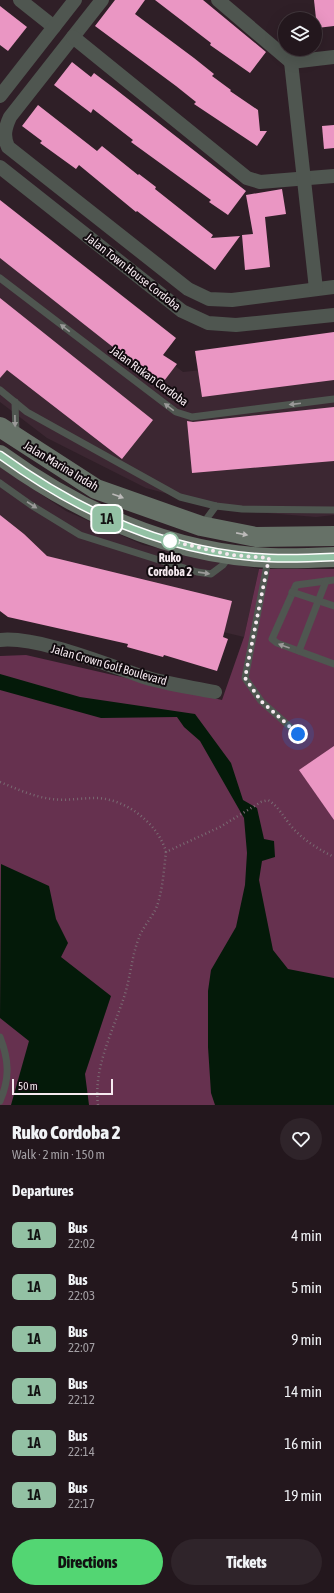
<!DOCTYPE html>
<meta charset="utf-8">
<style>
:root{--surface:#23171d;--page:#2f242a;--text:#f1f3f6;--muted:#a39fa4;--line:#40363b;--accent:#53d673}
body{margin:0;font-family:"Asap Condensed",sans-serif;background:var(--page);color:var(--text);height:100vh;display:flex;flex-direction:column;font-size:15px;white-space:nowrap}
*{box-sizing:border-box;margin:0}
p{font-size:13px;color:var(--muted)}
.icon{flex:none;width:22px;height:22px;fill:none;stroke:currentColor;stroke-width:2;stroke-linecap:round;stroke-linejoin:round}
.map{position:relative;height:1105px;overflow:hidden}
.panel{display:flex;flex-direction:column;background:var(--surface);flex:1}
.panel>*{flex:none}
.badge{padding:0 8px;border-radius:6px;font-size:14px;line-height:26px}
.tools{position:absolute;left:278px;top:12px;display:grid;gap:8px}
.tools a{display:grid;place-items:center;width:44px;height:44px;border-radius:50%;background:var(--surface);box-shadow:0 4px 16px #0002,0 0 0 1px var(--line);font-size:20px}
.scale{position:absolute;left:12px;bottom:10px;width:101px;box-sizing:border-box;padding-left:4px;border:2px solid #f6eaf0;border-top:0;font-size:11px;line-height:14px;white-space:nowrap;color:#f6eaf0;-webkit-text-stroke:3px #120b0f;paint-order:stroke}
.you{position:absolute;width:20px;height:20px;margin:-10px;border:3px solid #fff;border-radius:50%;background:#1a73e8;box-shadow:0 0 0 6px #1a73e833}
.map>.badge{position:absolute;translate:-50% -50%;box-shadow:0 0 0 2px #fff}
h2{padding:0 12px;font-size:15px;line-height:36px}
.round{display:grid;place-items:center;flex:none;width:42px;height:42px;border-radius:21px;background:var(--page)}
.headline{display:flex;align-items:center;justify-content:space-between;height:68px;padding:0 12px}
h1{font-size:19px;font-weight:800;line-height:30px}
.cta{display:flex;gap:8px;margin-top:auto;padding:8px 12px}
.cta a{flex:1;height:46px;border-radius:24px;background:var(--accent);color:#111;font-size:16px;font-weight:800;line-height:46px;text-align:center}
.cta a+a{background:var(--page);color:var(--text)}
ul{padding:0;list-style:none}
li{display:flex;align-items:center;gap:12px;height:52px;padding:0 12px}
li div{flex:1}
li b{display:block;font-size:15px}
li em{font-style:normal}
li .badge{min-width:44px;font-weight:700;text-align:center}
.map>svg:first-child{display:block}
</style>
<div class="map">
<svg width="334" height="1105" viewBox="0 0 334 1105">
<rect width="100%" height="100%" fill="#2f1f27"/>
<g fill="#3c2732">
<polygon points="0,231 183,372 334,356 334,515 316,517 227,510 146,488 47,438 0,402"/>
<polygon points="0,467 66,511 143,545 259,569 244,637 22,584 0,566"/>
</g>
<polygon fill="#66314f" points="259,569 334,569 334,1105 0,1105 0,656 26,655 222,700 244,637"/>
<g fill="#041a09">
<polygon points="0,674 80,697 195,714 231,763 243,800 257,808 264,839 274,841 275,857 262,861 259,880 273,950 288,969 334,978 334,1105 215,1105 211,1093 208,1047 208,991 211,970 236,927 245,885 247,853 244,818 200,741 184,727 177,717 101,718 0,690"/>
<polygon points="1,864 49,886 56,919 68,943 61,957 111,996 85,1074 89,1105 11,1105 29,1041 0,1018"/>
</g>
<g fill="#ea96c3">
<polygon points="115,0 145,0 135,14 194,58 214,74 212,76 231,90 230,91 258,110 260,131 267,131 257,146 194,104 196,102 176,86 95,26"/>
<polygon points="155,0 203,0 266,52 250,73 210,45 211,43"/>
<polygon points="314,0 334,0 334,26 317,28"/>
<polygon points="0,6 27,27 8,51 0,45"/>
<polygon points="72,62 91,77 94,73 114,88 246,191 228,215 209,202 211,200 131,142 133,140 93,109 91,113 54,85"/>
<polygon points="38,105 97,151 102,146 138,175 139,174 156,187 155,189 213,235 211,238 240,236 215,270 137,211 136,212 79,165 76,169 40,143 42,141 22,126"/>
<polygon points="334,125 334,148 324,149 322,126"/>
<polygon points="282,189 286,214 265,217 270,267 245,270 242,235 253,234 246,195"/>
<polygon points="0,200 176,338 163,355 177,364 161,385 0,258"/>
<polygon points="0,298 153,420 122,459 7,370 0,378"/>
<polygon points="334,332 334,380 202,397 195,351"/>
<polygon points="334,407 334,461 192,473 187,421 193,422"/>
<polygon points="0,515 24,534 47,556 232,601 223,637 228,639 217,671 164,655 163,657 127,647 128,644 8,617 0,611"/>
<polygon points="334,746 334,820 299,770"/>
</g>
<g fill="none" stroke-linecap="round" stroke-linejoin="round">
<g stroke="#7a6b73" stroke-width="2.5" stroke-dasharray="1 3" stroke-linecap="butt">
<path d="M0,782C17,789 34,797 52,799C66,801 81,798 95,798C125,798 158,823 166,852"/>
<path d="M98,1105C93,1067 114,1029 125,994C131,974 132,954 140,935C145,924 155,914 158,903C163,886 164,869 166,852L220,827L261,802L268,800C278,806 283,816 291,826C303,840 318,849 334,857"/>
</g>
<g stroke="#4f5650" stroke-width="7">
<polyline points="0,278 176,412 192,417 334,399"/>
<polyline points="0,390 27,412 180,497 216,506 242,509 334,510"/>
<polyline points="15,402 16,434"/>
<polyline points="0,483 31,505 80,535 197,572 211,574 223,565 229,557"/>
<polyline points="202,525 216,506"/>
<polyline points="268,560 245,678 261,701 298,734"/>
<polyline points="334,580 296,585 272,639 277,643 334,664"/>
<polyline points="292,592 334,606"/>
<polyline points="299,651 326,581"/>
<path d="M0,1037C9,1060 10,1078 0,1101"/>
</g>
<g stroke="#4f5650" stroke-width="14">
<polyline points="20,0 54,27"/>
<path d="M102,0L10,117C5,128 3,136 8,147L188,289L209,299L232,300L334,287"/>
<polyline points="218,0 291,62"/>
<polyline points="73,37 247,178 260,182 334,176"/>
<polyline points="0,96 75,0"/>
<polyline points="0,167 182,311 208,323 236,325 334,315"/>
<polyline points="316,289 291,62 334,57"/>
<path d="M0,640C37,636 105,664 141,676C165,684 191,687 215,692"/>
</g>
<g stroke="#667167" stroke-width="20">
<polyline points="0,427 96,489 201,526 256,537 334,536"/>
<path d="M0,455C79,512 171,554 270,558C292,559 313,558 334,557"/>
</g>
</g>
<defs><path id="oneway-solid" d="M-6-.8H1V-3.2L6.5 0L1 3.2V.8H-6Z"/></defs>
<g fill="#9a9998">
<use href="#oneway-solid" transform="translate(65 328) rotate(-143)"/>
<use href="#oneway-solid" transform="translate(295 404) rotate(173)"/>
<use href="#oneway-solid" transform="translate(169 407) rotate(-143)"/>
<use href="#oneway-solid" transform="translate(15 421) rotate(89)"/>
<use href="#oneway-solid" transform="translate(32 505) rotate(33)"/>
<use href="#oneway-solid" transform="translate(204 573) rotate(8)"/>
<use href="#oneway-solid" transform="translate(284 646) rotate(-160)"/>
</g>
<g fill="#bcbab9">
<use href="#oneway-solid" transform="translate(118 496) rotate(20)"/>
<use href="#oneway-solid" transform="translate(242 534) rotate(11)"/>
</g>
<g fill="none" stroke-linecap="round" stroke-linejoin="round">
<defs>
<path id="line" d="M0,455C80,513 170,554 270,558C292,559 313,558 334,557"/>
</defs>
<use href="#line" stroke="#fff" stroke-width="9"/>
<use href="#line" stroke="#93c1a4" stroke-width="6"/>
<polyline stroke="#f6eaf0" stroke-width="4" stroke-dasharray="0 7.2" points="170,541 167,540 231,555 269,558 245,678 261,701 298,734"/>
</g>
<circle fill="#fff" stroke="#93c1a4" stroke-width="2" cx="170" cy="541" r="8"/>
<g text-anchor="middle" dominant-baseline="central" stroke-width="4" stroke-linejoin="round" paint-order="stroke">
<g font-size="12" fill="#f6eaf0" stroke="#120b0f">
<text transform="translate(133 272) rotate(38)">Jalan Town House Cordoba</text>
<text transform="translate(149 376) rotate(36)">Jalan Rukan Cordoba</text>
<text transform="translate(61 466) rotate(31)">Jalan Marina Indah</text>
<text transform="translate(109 665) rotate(16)">Jalan Crown Golf Boulevard</text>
</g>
<g font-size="12" font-weight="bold" fill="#f6eaf0" stroke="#120b0f">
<text x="170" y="558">Ruko<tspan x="170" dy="14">Cordoba 2</tspan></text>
</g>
</g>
</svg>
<div class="tools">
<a><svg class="icon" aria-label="layers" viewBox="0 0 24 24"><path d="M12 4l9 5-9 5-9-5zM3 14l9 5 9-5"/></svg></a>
</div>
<div class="scale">50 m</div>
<div class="you" style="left:298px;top:734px"></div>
<b class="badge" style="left:107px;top:519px;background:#93c1a4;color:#111">1A</b>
</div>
<section class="panel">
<div class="headline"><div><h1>Ruko Cordoba 2</h1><p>Walk · 2 min · 150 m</p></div><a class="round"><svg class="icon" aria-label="heart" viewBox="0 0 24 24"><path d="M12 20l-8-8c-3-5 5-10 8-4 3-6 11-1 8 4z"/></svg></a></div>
<h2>Departures</h2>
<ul>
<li><span class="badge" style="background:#93c1a4;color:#111">1A</span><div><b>Bus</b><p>22:02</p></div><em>4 min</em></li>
<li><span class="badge" style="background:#93c1a4;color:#111">1A</span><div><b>Bus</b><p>22:03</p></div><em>5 min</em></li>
<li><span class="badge" style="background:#93c1a4;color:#111">1A</span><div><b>Bus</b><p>22:07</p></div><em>9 min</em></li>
<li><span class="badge" style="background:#93c1a4;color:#111">1A</span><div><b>Bus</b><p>22:12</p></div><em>14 min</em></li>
<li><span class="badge" style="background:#93c1a4;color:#111">1A</span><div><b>Bus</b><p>22:14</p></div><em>16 min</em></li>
<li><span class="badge" style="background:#93c1a4;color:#111">1A</span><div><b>Bus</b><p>22:17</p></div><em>19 min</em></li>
</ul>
<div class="cta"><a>Directions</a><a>Tickets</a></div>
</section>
